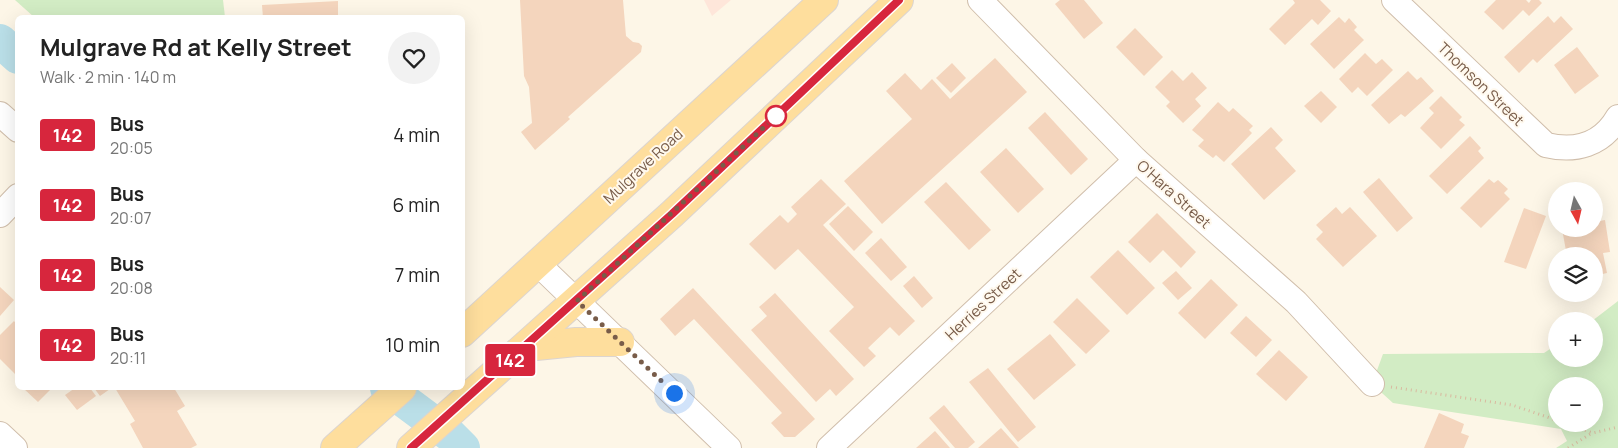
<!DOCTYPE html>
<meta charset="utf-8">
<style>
:root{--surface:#fff;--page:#f2f2f2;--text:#222;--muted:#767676}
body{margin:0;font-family:Manrope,sans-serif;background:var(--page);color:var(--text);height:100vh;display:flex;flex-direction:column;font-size:19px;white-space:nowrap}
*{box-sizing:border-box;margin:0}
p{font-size:16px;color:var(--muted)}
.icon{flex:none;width:28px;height:28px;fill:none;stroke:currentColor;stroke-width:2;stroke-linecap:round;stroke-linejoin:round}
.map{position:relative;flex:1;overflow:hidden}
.panel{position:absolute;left:15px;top:15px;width:450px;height:375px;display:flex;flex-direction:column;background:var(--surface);border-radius:8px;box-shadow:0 5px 20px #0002}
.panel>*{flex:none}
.badge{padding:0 10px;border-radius:4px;font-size:18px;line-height:32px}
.needle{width:32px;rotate:172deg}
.buttons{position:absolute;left:1548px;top:182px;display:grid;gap:10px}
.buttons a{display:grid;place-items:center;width:55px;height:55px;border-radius:50%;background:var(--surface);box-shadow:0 5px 20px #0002;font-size:25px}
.you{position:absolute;width:25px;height:25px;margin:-12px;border:4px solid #fff;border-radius:50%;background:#1a73e8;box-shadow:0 0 0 8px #1a73e833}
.map>.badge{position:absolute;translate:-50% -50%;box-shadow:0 0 0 2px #fff}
.round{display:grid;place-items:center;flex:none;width:52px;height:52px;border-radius:26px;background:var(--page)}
.overview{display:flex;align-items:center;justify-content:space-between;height:85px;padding:0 25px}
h1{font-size:24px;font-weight:700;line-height:38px}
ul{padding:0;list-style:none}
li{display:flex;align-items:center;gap:15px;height:70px;padding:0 25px}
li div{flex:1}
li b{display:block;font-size:19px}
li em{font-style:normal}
li .badge{min-width:55px;font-weight:700;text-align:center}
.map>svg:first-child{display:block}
</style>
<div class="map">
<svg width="1618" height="448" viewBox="0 0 1618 448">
<rect width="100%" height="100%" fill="#fdf6e7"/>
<polygon fill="#fee6da" points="704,0 731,0 712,16"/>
<g fill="#d2ecc4" fill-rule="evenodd">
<polygon points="15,0 223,0 225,17 34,17"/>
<path d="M1618,301V448H1556L1567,441L1561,429L1393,403L1372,384L1383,354L1544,353L1556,345V359H1594V321H1592ZM1556,386H1594V424H1556Z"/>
</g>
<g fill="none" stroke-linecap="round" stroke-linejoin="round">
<g stroke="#badfe8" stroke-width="34">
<polyline points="0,41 18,57"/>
<polyline points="387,388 450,435 463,448"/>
</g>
</g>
<g fill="#f4d5bd">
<polygon points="520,0 623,0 626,36 633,42 639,43 642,46 641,52 568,117 570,119 535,150 521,132 532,123 529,87 524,76"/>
<polygon points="1060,0 1084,0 1103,23 1084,39 1055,4"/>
<polygon points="1293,0 1320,0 1331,11 1318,25 1312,19 1285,45 1269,29 1295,3"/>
<polygon points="1496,0 1526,0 1529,3 1531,0 1539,0 1542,3 1529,16 1523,10 1503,30 1484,12"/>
<polygon points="338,1 338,18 263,18 262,5"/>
<polygon points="1548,16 1554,23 1561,16 1573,29 1537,63 1533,59 1519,73 1504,57"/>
<polygon points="1339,17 1345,23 1349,18 1357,27 1354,30 1364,40 1334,69 1310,44"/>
<polygon points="1135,28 1163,57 1144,76 1116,47"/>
<polygon points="1577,47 1599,76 1575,94 1554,65"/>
<polygon points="1365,53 1376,64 1382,59 1393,70 1367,96 1358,87 1352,93 1339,79"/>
<polygon points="995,58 1027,92 882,224 844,181 912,119 886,91 905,73 921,90 932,79 950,99"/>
<polygon points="952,63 966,78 951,93 936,78"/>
<polygon points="1172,70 1183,81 1192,72 1207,88 1195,99 1201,106 1183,123 1166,106 1170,102 1155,87"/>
<polygon points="1408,71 1417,80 1421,77 1434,91 1405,117 1401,114 1389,124 1371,105"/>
<polygon points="1321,91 1337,107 1321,123 1304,106"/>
<polygon points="1441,96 1462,117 1459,120 1465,125 1441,149 1420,128 1434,113 1429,108"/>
<polygon points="1218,102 1229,112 1233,108 1253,126 1249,130 1252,133 1224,162 1216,155 1213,158 1198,146 1204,140 1192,130"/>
<polygon points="1045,112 1088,159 1071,175 1028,128"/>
<polygon points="1271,127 1283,140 1275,148 1296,171 1264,200 1231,164"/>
<polygon points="1470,136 1481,148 1478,151 1484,158 1447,194 1429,176"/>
<polygon points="1006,148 1044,189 1018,213 980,172"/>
<polygon points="1379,178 1413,218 1397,232 1363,192"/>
<polygon points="821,179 846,204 823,225 915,321 899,336 890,327 868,348 876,356 864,367 829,331 854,307 798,249 775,270 749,244 780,215 788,223 797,214 791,207"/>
<polygon points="1489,179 1494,183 1498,180 1508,189 1504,193 1510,199 1481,228 1460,208"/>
<polygon points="946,182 991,230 969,250 924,202"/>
<polygon points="848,206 873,232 854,251 829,224"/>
<polygon points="1336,207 1342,214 1350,207 1377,236 1343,267 1316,239 1323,232 1316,225"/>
<polygon points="1524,208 1546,216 1526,269 1504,262"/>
<polygon points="1157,213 1196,252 1181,268 1163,250 1150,263 1128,242"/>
<polygon points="1605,220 1610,252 1603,253 1607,273 1594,276 1594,256 1567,256 1562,229 1594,229 1594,222"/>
<polygon points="881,238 907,267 891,281 865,253"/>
<polygon points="1118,250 1155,288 1127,315 1090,277"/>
<polygon points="1176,271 1192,288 1178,300 1162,283"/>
<polygon points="914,276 933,298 922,308 903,286"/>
<polygon points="1211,279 1238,305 1205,339 1178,313"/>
<polygon points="0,287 14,300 0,316"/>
<polygon points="693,288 815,419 795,437 784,437 771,423 782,413 694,319 675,336 660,319"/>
<polygon points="775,293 854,379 836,396 830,389 816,402 751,330 767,316 759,307"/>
<polygon points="1077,298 1110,331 1086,354 1053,322"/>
<polygon points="1246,316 1272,340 1256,357 1230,333"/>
<polygon points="14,321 18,326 18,377 0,359 0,335"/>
<polygon points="1050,334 1076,365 1034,400 1007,369"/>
<polygon points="1279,350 1308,377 1286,401 1256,374"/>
<polygon points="988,368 1036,427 1018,442 969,382"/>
<polygon points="23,388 52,388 38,402"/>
<polygon points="75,388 90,388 96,396 77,410 65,395"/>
<polygon points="94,388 108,388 110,389 100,396"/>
<polygon points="115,388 174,388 185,406 177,411 197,445 191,448 143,448 130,424 135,421"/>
<polygon points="944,405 975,442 968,448 955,448 929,418"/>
<polygon points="1439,413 1464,424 1461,433 1469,436 1464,448 1424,448"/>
<polygon points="1001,428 1019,448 978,448"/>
<polygon points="935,431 950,448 916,448"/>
</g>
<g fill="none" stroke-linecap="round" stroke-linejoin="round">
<defs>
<g id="minor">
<polyline points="980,0 1136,160 1296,302 1372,384"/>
<path d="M1394,0L1546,145C1575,152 1602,145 1618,117"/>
<polyline points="0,114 18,130"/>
<polyline points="0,215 18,196"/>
<polyline points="537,263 729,448"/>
<polyline points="0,434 15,448"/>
<polyline points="829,448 1136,160"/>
</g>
<g id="major">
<polyline points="462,333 824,0"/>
<polyline points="526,347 576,342 620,342"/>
<polyline points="335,448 402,388"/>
<polyline points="411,448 672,214 899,0"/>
</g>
</defs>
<use href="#minor" stroke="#d0beab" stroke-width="26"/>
<use href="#major" stroke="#dcd5d0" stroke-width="30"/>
<g stroke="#d9b99f" stroke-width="3" stroke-dasharray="1 4" stroke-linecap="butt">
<polyline points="1391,387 1512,405 1556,420"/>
<polyline points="1566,424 1593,433 1618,427"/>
<polyline points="1568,448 1592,433"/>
</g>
<use href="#minor" stroke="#fff" stroke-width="24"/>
<use href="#major" stroke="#fede9d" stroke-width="28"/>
</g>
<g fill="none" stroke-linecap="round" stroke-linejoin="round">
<defs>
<polyline id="line" points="411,448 672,214 899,0"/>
</defs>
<use href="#line" stroke="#fff" stroke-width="11"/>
<use href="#line" stroke="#d7263d" stroke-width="8"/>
<polyline stroke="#785c49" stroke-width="5" stroke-dasharray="0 9" points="674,393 577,301 776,116"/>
</g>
<circle fill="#fff" stroke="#d7263d" stroke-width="2.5" cx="776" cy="116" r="10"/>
<g text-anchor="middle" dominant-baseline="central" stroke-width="4" stroke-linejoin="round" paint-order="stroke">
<g font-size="15" fill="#785c49" stroke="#fff9ee">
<text transform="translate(1481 84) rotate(44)">Thomson Street</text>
<text transform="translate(643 166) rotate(-43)">Mulgrave Road</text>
<text transform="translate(1174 194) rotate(42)">O'Hara Street</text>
<text transform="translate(983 304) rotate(-43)">Herries Street</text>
</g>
</g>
</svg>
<div class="buttons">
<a><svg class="needle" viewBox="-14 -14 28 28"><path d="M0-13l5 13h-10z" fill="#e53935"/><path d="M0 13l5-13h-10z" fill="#767676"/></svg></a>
<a><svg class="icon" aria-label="layers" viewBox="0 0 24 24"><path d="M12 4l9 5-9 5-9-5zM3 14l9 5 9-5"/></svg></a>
<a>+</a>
<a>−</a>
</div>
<div class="you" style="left:674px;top:393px"></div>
<b class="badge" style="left:510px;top:360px;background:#d7263d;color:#fff">142</b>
<section class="panel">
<div class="overview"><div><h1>Mulgrave Rd at Kelly Street</h1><p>Walk · 2 min · 140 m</p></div><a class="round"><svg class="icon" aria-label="heart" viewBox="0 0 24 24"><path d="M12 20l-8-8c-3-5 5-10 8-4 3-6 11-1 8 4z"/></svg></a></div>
<ul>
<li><span class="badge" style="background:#d7263d;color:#fff">142</span><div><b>Bus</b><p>20:05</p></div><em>4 min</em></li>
<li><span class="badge" style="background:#d7263d;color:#fff">142</span><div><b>Bus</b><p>20:07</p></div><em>6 min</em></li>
<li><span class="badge" style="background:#d7263d;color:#fff">142</span><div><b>Bus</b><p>20:08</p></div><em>7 min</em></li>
<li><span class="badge" style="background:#d7263d;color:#fff">142</span><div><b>Bus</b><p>20:11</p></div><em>10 min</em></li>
</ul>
</section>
</div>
